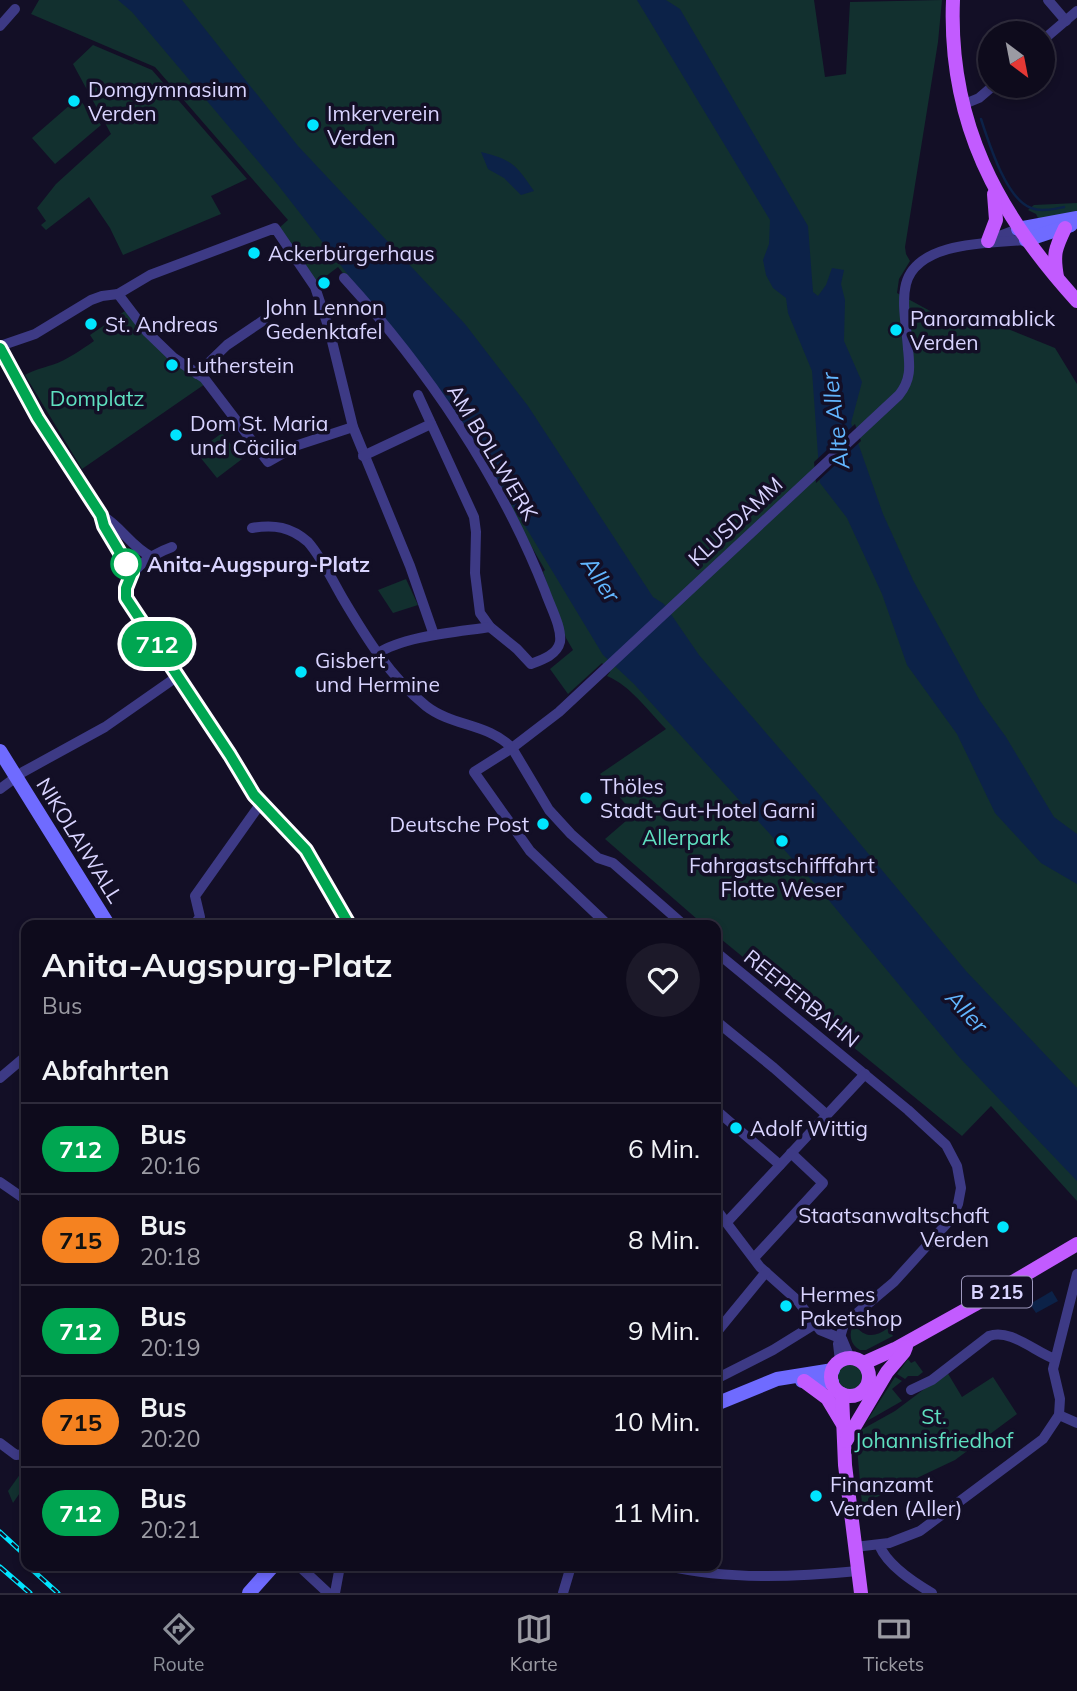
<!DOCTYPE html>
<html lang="de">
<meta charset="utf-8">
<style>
:root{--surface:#0e0b1c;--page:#1c1929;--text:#f1f3f6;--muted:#9b9ba3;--line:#2e2b3b;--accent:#8c9099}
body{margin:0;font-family:Mulish,sans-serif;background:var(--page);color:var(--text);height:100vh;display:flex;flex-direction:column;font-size:26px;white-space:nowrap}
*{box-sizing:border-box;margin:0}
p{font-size:23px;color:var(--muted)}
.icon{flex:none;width:38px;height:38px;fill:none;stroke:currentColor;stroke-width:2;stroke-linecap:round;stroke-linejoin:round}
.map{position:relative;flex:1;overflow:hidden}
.drawer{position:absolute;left:21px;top:920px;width:700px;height:651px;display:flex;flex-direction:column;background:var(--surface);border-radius:14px;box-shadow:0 4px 10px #0003,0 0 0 2px var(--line)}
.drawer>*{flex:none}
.badge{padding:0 14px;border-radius:23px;font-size:24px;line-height:46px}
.needle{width:46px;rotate:148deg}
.controls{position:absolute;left:978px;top:21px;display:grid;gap:14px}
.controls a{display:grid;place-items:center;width:77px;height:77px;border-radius:50%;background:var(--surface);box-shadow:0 4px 10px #0003,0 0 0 2px var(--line);font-size:35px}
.map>.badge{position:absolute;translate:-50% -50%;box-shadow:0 0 0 4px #fff}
h2{padding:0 21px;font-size:26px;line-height:63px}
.round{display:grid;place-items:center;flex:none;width:74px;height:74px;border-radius:37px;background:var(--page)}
.head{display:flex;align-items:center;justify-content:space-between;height:119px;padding:0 21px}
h1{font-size:33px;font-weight:700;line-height:52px}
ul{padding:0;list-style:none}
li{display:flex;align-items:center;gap:21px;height:91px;padding:0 21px;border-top:2px solid var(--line)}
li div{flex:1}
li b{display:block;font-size:26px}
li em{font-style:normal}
li .badge{min-width:77px;font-weight:700;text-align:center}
.tabs{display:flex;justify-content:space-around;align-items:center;height:98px;border-top:2px solid var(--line);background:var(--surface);font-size:19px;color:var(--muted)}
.tabs a{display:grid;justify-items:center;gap:4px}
.tabs .on{color:var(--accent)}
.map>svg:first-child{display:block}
</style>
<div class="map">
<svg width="1077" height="1593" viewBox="0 0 1077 1593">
<rect width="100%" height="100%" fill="#130f26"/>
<g fill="#12302f">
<path d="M39,0H814L825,77L846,74L850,2L942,0L938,42L905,247L906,254L910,261L899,279L897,293L932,312L983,319L1055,348L1077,384V1201L991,1106L962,1136L716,935V926H705L605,839L634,814L600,774L666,729C648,711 631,686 607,676L610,672L602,663L568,694L550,669L573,650L566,638L543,572L545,570L471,442L407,353L338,267L317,283L279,228L288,220L155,67L31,14Z"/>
<polygon points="93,45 152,70 247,179 211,196 221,214 123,255 110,228 89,197 46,230 41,225 46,221 37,208 56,184 111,134 73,64"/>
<polygon points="78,98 101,125 55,164 32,138"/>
<polygon points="1077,203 1077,211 1039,220 1036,214 1028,210 1034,205"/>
<path d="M125,311L205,384L82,469L25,375C34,370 42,368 52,365C67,360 81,350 94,341L90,335Z"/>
<polygon points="222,433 242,459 217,478 196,452"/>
<polygon points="406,579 418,605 393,613 378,590"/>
<path d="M854,1324C864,1338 875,1338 888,1328L893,1336L866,1350H860C850,1345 848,1333 854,1324Z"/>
<polygon points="908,1359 911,1363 915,1361 923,1372 918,1376 908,1376 905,1379 897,1374"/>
<circle cx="850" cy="1378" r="14"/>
<polygon points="947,1372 962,1397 993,1377 1017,1414 955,1460 862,1504 857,1448 859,1431 895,1411"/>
<polygon points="895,1377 902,1381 892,1389 902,1401 867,1421"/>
<polygon points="26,1466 26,1484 13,1503 8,1491"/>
</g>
<g fill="#0c2248">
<polygon points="118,0 182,0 298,146 465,324 528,406 653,597 664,604 699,655 817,792 966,971 1077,1088 1077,1181 959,1057 817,886 634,684 603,655 481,453 363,294 278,185 132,12"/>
<polygon points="637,0 666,0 680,9 808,226 813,292 818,296 826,285 832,268 844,270 841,284 845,300 844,341 862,382 851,423 883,514 913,580 980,701 1006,737 1054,817 1077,834 1077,884 1041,863 995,813 957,734 907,665 882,594 847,518 820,483 812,371 788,313 786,298 773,288 766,275 763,260 769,244 770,220"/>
<path d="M481,152C513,160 516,165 534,191L521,195L504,178L488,169Z"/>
<polygon points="1052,1291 1058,1301 1036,1313 1030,1304"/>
</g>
<polygon fill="#130f26" points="855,424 861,441 816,483 814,462"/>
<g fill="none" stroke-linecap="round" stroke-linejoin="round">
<path stroke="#0c2248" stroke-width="2.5" d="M981,119C989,143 1006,199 1031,208C1041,212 1054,209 1064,207"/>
<g stroke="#3d3a85" stroke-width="10">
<polyline points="1048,0 1066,21"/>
<polyline points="0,26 15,9"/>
<polyline points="1043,40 1077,11"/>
<polyline points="962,105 979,98 993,86"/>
<polyline points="989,240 1018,229"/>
<path d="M344,278C427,369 500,476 545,591C550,606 562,627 560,642C557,655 542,660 531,664L517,649L490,627L480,613L475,573L476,532L474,517L418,395"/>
<polyline points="118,294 147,332 174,358 204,378 268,462 298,445 353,427"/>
<polyline points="0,346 35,334 91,300 102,296 118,294 150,275 275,228 315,287 329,329 353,427 410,566 434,635"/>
<polyline points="0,348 38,418 101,515 104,526 132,573"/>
<polyline points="197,374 227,345 264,320"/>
<polyline points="363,456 431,424"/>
<path d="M101,515C121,526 131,547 152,557"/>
<path d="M252,528C274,524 291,527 308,542C322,558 331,578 342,597C365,636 390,677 426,706C453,727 488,723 512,748L549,810L571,834L598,858L613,863L685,926"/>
<path d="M172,547C150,555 123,572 126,598L230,755L254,795L306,850L350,926"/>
<path d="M377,654C403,636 458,632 490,627"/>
<polyline points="0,789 23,772 105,727 178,676"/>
<polyline points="193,926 200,917 195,896 261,803"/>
<path d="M609,926L530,851L474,772L512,748L559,712L899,395C911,380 910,367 908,349C907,329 901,304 906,284C917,241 991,243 1026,240"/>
<polyline points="716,952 908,1110 946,1145 957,1166 961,1188 958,1204 951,1219 894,1282 844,1324 838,1344 840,1361"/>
<polyline points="716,1021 774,1068 827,1115"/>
<polyline points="0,1078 26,1056"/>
<polyline points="716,1110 780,1165"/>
<polyline points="0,1182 26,1200"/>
<polyline points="716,1209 760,1267 797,1300 820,1330 842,1339 850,1358"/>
<polyline points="727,1222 865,1074"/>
<polyline points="754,1258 823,1183 791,1153"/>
<polyline points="716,1333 766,1272"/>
<polyline points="716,1379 773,1350 815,1324"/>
<path d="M911,1390L932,1380L989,1336C1010,1328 1035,1352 1055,1359"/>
<polyline points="1059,1415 1077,1423"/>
<polyline points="0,1443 16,1455 26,1454"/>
<path d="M879,1545C888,1566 913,1582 932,1593"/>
<polyline points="855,1547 889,1543 920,1531 1043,1439 1059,1415 1060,1399 1053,1369 1077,1274"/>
<polyline points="299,1566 328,1593"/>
<path d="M667,1566C728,1580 796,1577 858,1571"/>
<polyline points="335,1593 340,1566"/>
<polyline points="563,1593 571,1566"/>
</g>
<g stroke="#6f6bff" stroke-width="14">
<polyline points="1018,229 1077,218"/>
<polyline points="1026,240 1071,225"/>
<polyline points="0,751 109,926"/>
<polyline points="802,1381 832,1382"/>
<polyline points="716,1404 777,1379 833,1370"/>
<polyline points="249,1593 273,1566"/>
</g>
<g stroke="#c25bff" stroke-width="14">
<path d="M953,0C948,122 997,213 1077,301"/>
<polyline points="988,241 996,220 994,194"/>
<path d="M1057,277C1053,254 1055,249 1065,228"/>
<circle cx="850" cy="1377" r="19"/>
<polyline points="864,1363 895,1349 974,1305 1077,1244"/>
<polyline points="804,1381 827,1398 842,1423"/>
<polyline points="842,1394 845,1465 861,1593"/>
<polyline points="846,1441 887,1372 904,1352 906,1347"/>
</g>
<defs>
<g id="rail">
<polyline points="0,1532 26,1556"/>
<polyline points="28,1566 58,1593"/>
<polyline points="0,1567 30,1593"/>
</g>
</defs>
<use href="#rail" stroke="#00e5ff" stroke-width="5"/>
<use href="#rail" stroke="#130f26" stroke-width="2.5" stroke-dasharray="8" stroke-linecap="butt"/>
</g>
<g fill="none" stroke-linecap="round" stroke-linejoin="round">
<defs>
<polyline id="line" points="0,348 38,418 101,515 104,526 132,573 126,588 126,598 230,755 254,795 306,850 350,926"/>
</defs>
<use href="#line" stroke="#fff" stroke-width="16"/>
<use href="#line" stroke="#00a651" stroke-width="10"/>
</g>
<g fill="#00e5ff" stroke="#130f26" stroke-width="2.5">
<circle cx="74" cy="101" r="7"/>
<circle cx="313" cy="125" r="7"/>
<circle cx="254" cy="253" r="7"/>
<circle cx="324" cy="283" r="7"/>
<circle cx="91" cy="324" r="7"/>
<circle cx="896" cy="330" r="7"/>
<circle cx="172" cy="365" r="7"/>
<circle cx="176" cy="435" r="7"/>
<circle cx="301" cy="672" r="7"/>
<circle cx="586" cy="798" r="7"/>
<circle cx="543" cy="824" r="7"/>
<circle cx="782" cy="841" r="7"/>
<circle cx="736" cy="1128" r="7"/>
<circle cx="1003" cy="1227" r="7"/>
<circle cx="786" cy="1306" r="7"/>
<circle cx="816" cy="1496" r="7"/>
</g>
<circle fill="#fff" stroke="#00a651" stroke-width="3.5" cx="126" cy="564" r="14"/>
<g text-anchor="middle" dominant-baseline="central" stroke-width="7" stroke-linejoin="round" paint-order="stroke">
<rect fill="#130f26" stroke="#9e99be" stroke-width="2" x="962" y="1276.5" width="70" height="31" rx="5"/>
<g font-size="19" font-weight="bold" fill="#d9d4ff">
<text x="997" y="1292">B 215</text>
</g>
<g font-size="21" fill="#d9d4ff" stroke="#130f26" text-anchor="start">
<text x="88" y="89">Domgymnasium<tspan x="88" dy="24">Verden</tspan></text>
<text x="327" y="113">Imkerverein<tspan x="327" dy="24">Verden</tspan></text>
<text x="268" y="253">Ackerbürgerhaus</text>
<text x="324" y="307" text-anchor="middle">John Lennon<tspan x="324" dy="24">Gedenktafel</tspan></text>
<text x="910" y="318">Panoramablick<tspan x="910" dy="24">Verden</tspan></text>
<text x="105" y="324">St. Andreas</text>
<text x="186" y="365">Lutherstein</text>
<text x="190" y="423">Dom St. Maria<tspan x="190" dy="24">und Cäcilia</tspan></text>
<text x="315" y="660">Gisbert<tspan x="315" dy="24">und Hermine</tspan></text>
<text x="600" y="786">Thöles<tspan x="600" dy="24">Stadt-Gut-Hotel Garni</tspan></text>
<text x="529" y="824" text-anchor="end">Deutsche Post</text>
<text x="782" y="865" text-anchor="middle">Fahrgastschifffahrt<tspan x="782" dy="24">Flotte Weser</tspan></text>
<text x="750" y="1128">Adolf Wittig</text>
<text x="989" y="1215" text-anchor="end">Staatsanwaltschaft<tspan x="989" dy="24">Verden</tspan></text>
<text x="800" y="1294">Hermes<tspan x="800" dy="24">Paketshop</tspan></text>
<text x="830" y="1484">Finanzamt<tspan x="830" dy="24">Verden (Aller)</tspan></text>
</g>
<g font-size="21" fill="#5fe0c0" stroke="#130f26">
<text x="97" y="398">Domplatz</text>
<text x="686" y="837">Allerpark</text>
<text x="934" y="1416">St.<tspan x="934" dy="24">Johannisfriedhof</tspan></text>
</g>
<g font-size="21" fill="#d9d4ff" stroke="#130f26">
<text transform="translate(493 452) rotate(59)">AM BOLLWERK</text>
<text transform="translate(735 521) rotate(-43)">KLUSDAMM</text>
<text transform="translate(80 840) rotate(58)">NIKOLAIWALL</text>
<text transform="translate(802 998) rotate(39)">REEPERBAHN</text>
</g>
<g font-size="21" font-weight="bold" fill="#d9d4ff" stroke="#130f26" text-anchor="start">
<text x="147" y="564">Anita-Augspurg-Platz</text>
</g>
<g font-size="23" font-style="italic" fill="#62b6ff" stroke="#130f26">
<text transform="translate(835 421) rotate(-97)">Alte Aller</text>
<text transform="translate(601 579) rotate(56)">Aller</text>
<text transform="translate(967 1011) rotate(47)">Aller</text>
</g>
</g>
</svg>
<div class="controls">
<a><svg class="needle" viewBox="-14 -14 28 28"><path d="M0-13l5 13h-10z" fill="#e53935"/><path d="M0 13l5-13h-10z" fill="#9b9ba3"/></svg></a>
</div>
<b class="badge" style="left:157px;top:644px;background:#00a651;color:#fff">712</b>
<section class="drawer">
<div class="head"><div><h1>Anita-Augspurg-Platz</h1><p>Bus</p></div><a class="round"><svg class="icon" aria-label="heart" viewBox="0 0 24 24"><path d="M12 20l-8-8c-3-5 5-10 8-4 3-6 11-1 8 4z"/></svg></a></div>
<h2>Abfahrten</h2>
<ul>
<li><span class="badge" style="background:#00a651;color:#fff">712</span><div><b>Bus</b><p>20:16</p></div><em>6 Min.</em></li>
<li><span class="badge" style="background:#f58220;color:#111">715</span><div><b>Bus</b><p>20:18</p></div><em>8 Min.</em></li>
<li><span class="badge" style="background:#00a651;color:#fff">712</span><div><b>Bus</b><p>20:19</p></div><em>9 Min.</em></li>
<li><span class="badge" style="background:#f58220;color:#111">715</span><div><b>Bus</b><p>20:20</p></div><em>10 Min.</em></li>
<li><span class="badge" style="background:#00a651;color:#fff">712</span><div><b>Bus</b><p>20:21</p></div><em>11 Min.</em></li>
</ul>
</section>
</div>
<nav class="tabs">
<a class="on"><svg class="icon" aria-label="directions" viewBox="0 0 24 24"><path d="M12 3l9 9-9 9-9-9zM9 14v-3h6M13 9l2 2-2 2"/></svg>Route</a>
<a><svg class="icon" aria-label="map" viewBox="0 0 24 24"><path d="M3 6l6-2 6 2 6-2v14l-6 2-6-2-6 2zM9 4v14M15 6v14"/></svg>Karte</a>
<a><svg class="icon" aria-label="tickets" viewBox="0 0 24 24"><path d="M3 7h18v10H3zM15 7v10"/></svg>Tickets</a>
</nav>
